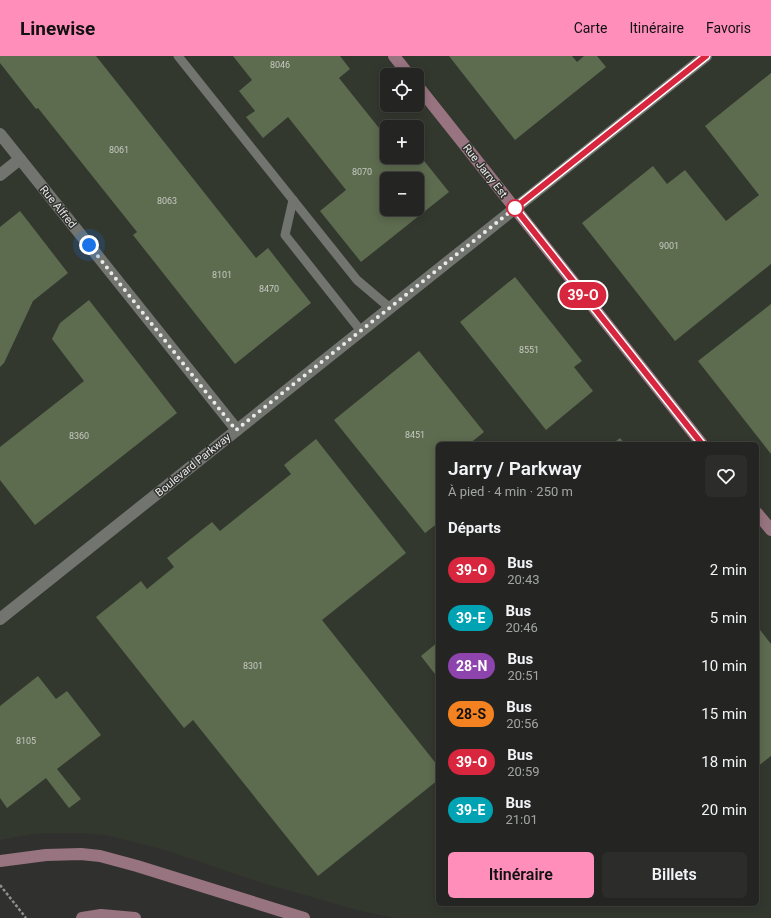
<!DOCTYPE html>
<html lang="fr">
<meta charset="utf-8">
<style>
:root{--surface:#242522;--page:#2c2d2a;--text:#f1f3f6;--muted:#a3a5a5;--line:#414240;--accent:#ff8eba}
body{margin:0;font-family:Roboto,sans-serif;background:var(--page);color:var(--text);height:100vh;display:flex;flex-direction:column;font-size:15px;white-space:nowrap}
*{box-sizing:border-box;margin:0}
p{font-size:13px;color:var(--muted)}
.icon{flex:none;width:22px;height:22px;fill:none;stroke:currentColor;stroke-width:2;stroke-linecap:round;stroke-linejoin:round}
.map{position:relative;flex:1;overflow:hidden}
.sheet{position:absolute;left:436px;top:386px;width:323px;height:464px;display:flex;flex-direction:column;background:var(--surface);border-radius:6px;box-shadow:0 2px 10px #0003,0 0 0 1px var(--line)}
.sheet>*{flex:none}
.badge{padding:0 8px;border-radius:13px;font-size:14px;line-height:26px}
.controls{position:absolute;left:380px;top:12px;display:grid;gap:8px}
.controls a{display:grid;place-items:center;width:44px;height:44px;border-radius:6px;background:var(--surface);box-shadow:0 2px 10px #0003,0 0 0 1px var(--line);font-size:20px}
.you{position:absolute;width:20px;height:20px;margin:-10px;border:3px solid #fff;border-radius:50%;background:#1a73e8;box-shadow:0 0 0 6px #1a73e833}
.map>.badge{position:absolute;translate:-50% -50%;box-shadow:0 0 0 2px #fff}
h2{padding:0 12px;font-size:15px;line-height:36px}
.round{display:grid;place-items:center;flex:none;width:42px;height:42px;border-radius:6px;background:var(--page)}
.head{display:flex;align-items:center;justify-content:space-between;height:68px;padding:0 12px}
h1{font-size:19px;font-weight:600;line-height:30px}
.primary-button{display:flex;gap:8px;margin-top:auto;padding:8px 12px}
.primary-button a{flex:1;height:46px;border-radius:6px;background:var(--accent);color:#111;font-size:16px;font-weight:600;line-height:46px;text-align:center}
.primary-button a+a{background:var(--page);color:var(--text)}
ul{padding:0;list-style:none}
li{display:flex;align-items:center;gap:12px;height:48px;padding:0 12px}
li div{flex:1}
li b{display:block;font-size:15px}
li em{font-style:normal}
li .badge{min-width:44px;font-weight:700;text-align:center}
header{display:flex;align-items:center;gap:24px;box-sizing:border-box;height:56px;padding:0 20px;background:var(--accent);color:#111}
header strong{font-size:19px}
nav{display:flex;gap:22px;margin-inline-start:auto;font-size:14px}
.map>svg:first-child{display:block}
</style>
<header>
<strong>Linewise</strong>
<nav><a>Carte</a><a>Itinéraire</a><a>Favoris</a></nav>
</header>
<div class="map">
<svg width="771" height="862" viewBox="0 0 771 862">
<rect width="100%" height="100%" fill="#30312e"/>
<path fill="#33382f" fill-rule="evenodd" d="M0,0H771V862H394L361,855L263,827L162,793L106,779L81,777H54L32,778L0,784ZM387,19H417V49H387ZM387,71H417V101H387ZM387,123H417V153H387ZM438,388H757V848H438Z"/>
<g fill="#5d6b4f" fill-rule="evenodd">
<polygon points="0,0 96,0 256,202 268,192 311,247 235,308 133,179 137,176 38,52 36,53 0,7"/>
<path d="M233,0H340L350,13L339,22L387,82V101H402L405,105L410,101H417V96L449,136L361,206L320,155L346,134L288,61L263,82L246,61L255,55L239,35L252,24ZM387,123H417V153H387Z"/>
<polygon points="449,0 572,0 577,6 584,0 597,0 606,11 515,84"/>
<polygon points="771,17 771,208 675,285 582,167 653,110 667,128 685,114 726,165 759,139 705,70"/>
<polygon points="20,155 68,217 33,245 4,307 0,311 0,171"/>
<polygon points="515,221 582,305 574,311 593,335 546,374 460,266"/>
<polygon points="89,244 177,357 35,469 0,424 0,391 84,325 52,283 60,267"/>
<polygon points="771,248 771,398 698,305"/>
<polygon points="419,295 484,376 469,388 438,388 438,467 425,477 334,364"/>
<polygon points="620,382 625,388 612,388"/>
<polygon points="316,383 406,497 322,564 438,710 438,724 318,820 193,664 184,672 96,561 141,525 147,533 174,511 167,502 212,466 220,475 291,418 284,409"/>
<polygon points="757,570 771,588 771,700 757,711"/>
<polygon points="438,586 438,622 421,600"/>
<polygon points="38,620 56,643 67,635 101,679 57,713 81,743 69,752 46,722 7,752 0,742 0,650"/>
</g>
<g fill="none" stroke-linecap="round" stroke-linejoin="round">
<polyline stroke="#8f908d" stroke-width="2.5" stroke-dasharray="3 2" stroke-linecap="butt" points="0,829 26,862"/>
<g stroke="#71746f" stroke-width="9">
<polyline points="178,0 357,224 390,252"/>
<polyline points="293,144 285,179 361,275"/>
</g>
<g stroke="#71746f" stroke-width="12">
<polyline points="0,78 237,374"/>
<polyline points="0,119 20,103"/>
<polyline points="0,563 706,0"/>
</g>
<g stroke="#987480" stroke-width="12">
<polyline points="394,0 409,19"/>
<polyline points="417,29 702,388"/>
<polyline points="757,457 771,474"/>
<polyline points="0,805 46,799 81,798 100,800 137,810 304,862"/>
<polyline points="82,862 101,859 135,862"/>
</g>
</g>
<g fill="none" stroke-linecap="round" stroke-linejoin="round">
<defs>
<polyline id="line" points="702,388 515,152 706,0"/>
</defs>
<use href="#line" stroke="#fff" stroke-width="9"/>
<use href="#line" stroke="#d7263d" stroke-width="6"/>
<polyline stroke="#e9eae8" stroke-width="4" stroke-dasharray="0 7.2" points="89,189 236,374 515,152"/>
</g>
<circle fill="#fff" stroke="#d7263d" stroke-width="2" cx="515" cy="152" r="8"/>
<g text-anchor="middle" dominant-baseline="central" stroke-width="3" stroke-linejoin="round" paint-order="stroke">
<g font-size="9" fill="#c6cac2">
<text x="280" y="9">8046</text>
<text x="119" y="94">8061</text>
<text x="362" y="116">8070</text>
<text x="167" y="145">8063</text>
<text x="669" y="190">9001</text>
<text x="222" y="219">8101</text>
<text x="269" y="233">8470</text>
<text x="529" y="294">8551</text>
<text x="415" y="379">8451</text>
<text x="79" y="380">8360</text>
<text x="253" y="610">8301</text>
<text x="26" y="685">8105</text>
</g>
<g font-size="11" fill="#e9eae8" stroke="#30312e">
<text transform="translate(485 115) rotate(52)">Rue Jarry Est</text>
<text transform="translate(58 151) rotate(51)">Rue Alfred</text>
<text transform="translate(193 409) rotate(-39)">Boulevard Parkway</text>
</g>
</g>
</svg>
<div class="controls">
<a><svg class="icon" aria-label="locate" viewBox="0 0 24 24"><circle cx="12" cy="12" r="6"/><path d="M12 2v4M12 18v4M2 12h4M18 12h4"/></svg></a>
<a>+</a>
<a>−</a>
</div>
<div class="you" style="left:89px;top:189px"></div>
<b class="badge" style="left:583px;top:239px;background:#d7263d;color:#fff">39-O</b>
<section class="sheet">
<div class="head"><div><h1>Jarry / Parkway</h1><p>À pied · 4 min · 250 m</p></div><a class="round"><svg class="icon" aria-label="heart" viewBox="0 0 24 24"><path d="M12 20l-8-8c-3-5 5-10 8-4 3-6 11-1 8 4z"/></svg></a></div>
<h2>Départs</h2>
<ul>
<li><span class="badge" style="background:#d7263d;color:#fff">39-O</span><div><b>Bus</b><p>20:43</p></div><em>2 min</em></li>
<li><span class="badge" style="background:#00a3b4;color:#fff">39-E</span><div><b>Bus</b><p>20:46</p></div><em>5 min</em></li>
<li><span class="badge" style="background:#8e44ad;color:#fff">28-N</span><div><b>Bus</b><p>20:51</p></div><em>10 min</em></li>
<li><span class="badge" style="background:#f58220;color:#111">28-S</span><div><b>Bus</b><p>20:56</p></div><em>15 min</em></li>
<li><span class="badge" style="background:#d7263d;color:#fff">39-O</span><div><b>Bus</b><p>20:59</p></div><em>18 min</em></li>
<li><span class="badge" style="background:#00a3b4;color:#fff">39-E</span><div><b>Bus</b><p>21:01</p></div><em>20 min</em></li>
</ul>
<div class="primary-button"><a>Itinéraire</a><a>Billets</a></div>
</section>
</div>
